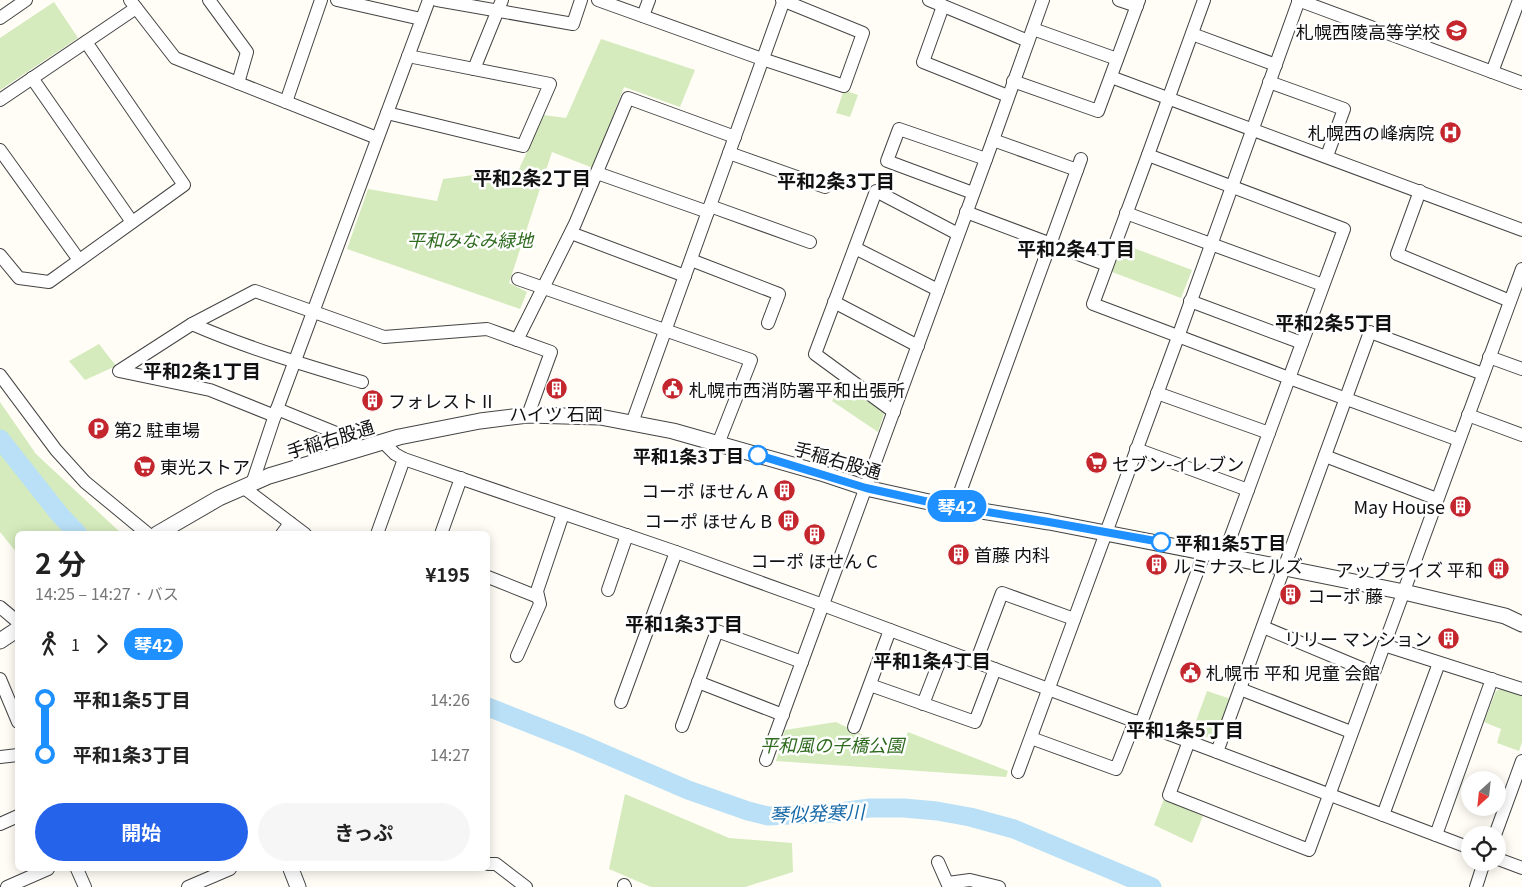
<!DOCTYPE html>
<html lang="ja">
<meta charset="utf-8">
<style>
:root{--surface:#fff;--page:#f6f6f6;--text:#222;--muted:#767676;--accent:#2563eb}
body{margin:0;font-family:Georgia,"Noto Sans JP",serif;background:var(--page);color:var(--text);height:100vh;display:flex;flex-direction:column;font-size:19px;white-space:nowrap}
*{box-sizing:border-box;margin:0}
p{font-size:16px;color:var(--muted)}
.icon{flex:none;width:28px;height:28px;fill:none;stroke:currentColor;stroke-width:2;stroke-linecap:round;stroke-linejoin:round}
.map{position:relative;flex:1;overflow:hidden}
.drawer{position:absolute;left:15px;top:531px;width:475px;height:340px;display:flex;flex-direction:column;background:var(--surface);border-radius:8px;box-shadow:0 2px 12px #0003}
.drawer>*{flex:none}
.badge{padding:0 10px;border-radius:16px;font-size:18px;line-height:32px}
.needle{width:32px;rotate:207deg}
.buttons{position:absolute;left:1461px;top:771px;display:grid;gap:10px}
.buttons a{display:grid;place-items:center;width:45px;height:45px;border-radius:50%;background:var(--surface);box-shadow:0 2px 12px #0003;font-size:25px}
.map>.badge{position:absolute;translate:-50% -50%;box-shadow:0 0 0 2px #fff}
.legs{display:flex;align-items:center;gap:8px;height:55px;padding:0 20px;font-size:16px}
.legs p{margin-inline-start:auto}
.head{display:flex;align-items:center;justify-content:space-between;height:85px;padding:0 20px}
h1{font-size:28px;font-weight:700;line-height:38px}
.action{display:flex;gap:10px;margin-top:auto;padding:10px 20px}
.action a{flex:1;height:58px;border-radius:30px;background:var(--accent);color:#fff;font-size:20px;font-weight:700;line-height:58px;text-align:center}
.action a+a{background:var(--page);color:var(--text)}
ul{padding:0 20px;list-style:none}
li{display:flex;align-items:center;gap:18px;height:55px;font-size:19px}
li i{display:grid;place-items:center;width:8px;height:100%;margin:0 6px;background:currentColor}
li i::after{content:'';width:12px;height:12px;margin:-6px;border:4px solid;border-radius:50%;background:var(--surface)}
li p{margin-inline-start:auto}
li:first-child i{background:linear-gradient(#0000 50%,currentColor 0)}
li:last-child i{background:linear-gradient(currentColor 50%,#0000 0)}
.map>svg:first-child{display:block}
</style>
<div class="map">
<svg width="1522" height="887" viewBox="0 0 1522 887">
<rect width="100%" height="100%" fill="#fffdf5"/>
<g fill="#d5ebbd">
<polygon points="54,2 78,38 0,90 0,38"/>
<polygon points="601,39 695,70 680,107 624,87 593,168 552,152 509,283 527,292 520,309 347,249 368,189 437,201 443,179 519,169 544,115 566,118"/>
<polygon points="844,90 858,95 850,117 836,113"/>
<polygon points="1123,244 1192,270 1181,298 1112,272"/>
<polygon points="99,344 116,366 85,380 69,361"/>
<polygon points="843,379 885,411 878,432 832,401"/>
<polygon points="0,402 36,454 122,534 18,534 17,553 0,532"/>
<polygon points="1501,689 1522,696 1522,742 1519,751 1497,743 1501,729 1484,722 1496,691"/>
<polygon points="1207,691 1231,699 1215,740 1192,732"/>
<polygon points="836,722 898,752 908,732 1008,771 1006,777 776,761 785,730"/>
<polygon points="625,794 729,838 792,843 793,872 745,887 651,887 609,869"/>
<polygon points="1164,799 1203,816 1192,843 1154,825"/>
</g>
<g fill="none" stroke-linecap="round" stroke-linejoin="round">
<polyline stroke="#3f96cf" stroke-width="3" points="0,448 8,449"/>
<g stroke="#b9e0f7" stroke-width="19">
<polyline points="0,439 60,515 78,534"/>
<polyline points="488,707 579,743 688,790 748,811 768,816 832,813 870,808 904,808 937,811 970,817 1014,829 1152,887"/>
</g>
<defs>
<g id="minor">
<polyline points="130,0 175,58 377,138"/>
<polyline points="209,0 247,52 238,83"/>
<polyline points="337,0 421,19"/>
<polyline points="437,0 573,24 581,0"/>
<polyline points="598,0 762,59 844,86 863,33 782,0"/>
<polyline points="929,0 1028,41"/>
<polyline points="1119,0 1137,6"/>
<polyline points="1204,0 1148,155 1093,304 1289,378 1459,440"/>
<polyline points="1298,0 1522,83"/>
<polyline points="943,6 923,62 1008,96"/>
<polyline points="643,16 649,0"/>
<polyline points="0,18 26,0"/>
<polyline points="1033,29 1117,59"/>
<polyline points="1192,34 1276,65"/>
<polyline points="474,69 502,0"/>
<polyline points="1492,72 1519,0"/>
<polyline points="1111,77 1522,230"/>
<polyline points="32,78 132,222"/>
<polyline points="1013,81 1098,111 1139,0"/>
<polyline points="1269,82 1344,109 1327,156"/>
<polyline points="0,100 136,8"/>
<polyline points="286,102 321,0"/>
<polyline points="387,113 523,146 550,84 408,56"/>
<polyline points="993,140 1077,170"/>
<polyline points="0,150 79,260"/>
<polyline points="729,153 825,187"/>
<polyline points="1148,155 1344,229 1224,555"/>
<polyline points="597,173 708,212"/>
<polyline points="1420,191 1397,254 1510,301"/>
<polyline points="973,193 887,161 899,129 986,159"/>
<polyline points="710,206 810,242"/>
<polyline points="966,212 1107,265"/>
<polyline points="1126,213 1323,285"/>
<polyline points="571,233 685,276"/>
<polyline points="855,248 938,290"/>
<polyline points="0,255 19,278 49,282 184,185 86,42"/>
<polyline points="691,260 779,294 768,323"/>
<polyline points="518,279 751,360 718,444"/>
<polyline points="1190,301 1302,343"/>
<polyline points="834,302 918,346"/>
<path d="M192,324C247,348 305,365 362,382"/>
<polyline points="517,340 575,224 628,98 735,137"/>
<polyline points="1489,357 1522,369"/>
<polyline points="0,375 56,450 85,482 148,534"/>
<polyline points="1157,393 1269,433"/>
<polyline points="277,409 346,437 359,449"/>
<polyline points="894,412 815,354 876,191 958,234"/>
<polyline points="1468,415 1522,435"/>
<polyline points="275,416 210,390 119,371 192,324 255,291 384,337 487,329 551,352 528,415"/>
<polyline points="632,423 784,0"/>
<polyline points="383,442 395,454 404,459 676,552 823,605 1217,752 1470,848"/>
<polyline points="1136,449 1248,490"/>
<polyline points="1325,456 1437,499"/>
<polyline points="252,484 277,409 429,0"/>
<polyline points="244,488 305,534"/>
<polyline points="955,506 1081,159"/>
<polyline points="282,534 290,523"/>
<polyline points="377,534 404,459"/>
<polyline points="441,534 461,478"/>
<polyline points="488,577 538,597"/>
<polyline points="608,590 627,535"/>
<polyline points="0,607 18,622"/>
<polyline points="1263,627 1373,673"/>
<polyline points="1384,645 1522,689"/>
<polyline points="517,656 540,604 537,591 563,514"/>
<polyline points="976,662 1002,593 1074,619"/>
<polyline points="0,679 18,722"/>
<polyline points="698,682 783,715"/>
<polyline points="870,685 975,722 995,669"/>
<polyline points="1240,689 1351,732"/>
<polyline points="621,702 676,552"/>
<polyline points="923,704 944,650"/>
<polyline points="1141,723 1205,551"/>
<polyline points="682,726 717,631 802,662"/>
<polyline points="854,727 890,630"/>
<polyline points="1031,738 1116,769 1135,721"/>
<polyline points="1189,741 1169,795 1309,850 1522,269"/>
<polyline points="1217,752 1370,332 1483,374"/>
<polyline points="0,757 18,755"/>
<polyline points="766,760 993,140 1043,0"/>
<polyline points="1018,772 1178,337 1299,0"/>
<polyline points="1383,815 1439,663"/>
<polyline points="0,824 18,816"/>
<polyline points="1436,835 1492,679"/>
<polyline points="1495,835 1522,761"/>
<polyline points="1498,859 1522,868"/>
<polyline points="938,862 949,887"/>
<polyline points="488,864 496,864 526,887"/>
<polyline points="77,869 85,887"/>
<polyline points="948,883 970,880 999,887"/>
<polyline points="624,885 625,887"/>
<polyline points="7,887 48,869"/>
<polyline points="188,887 230,869"/>
<polyline points="1476,887 1484,862"/>
</g>
<g id="tertiary">
<polyline points="157,534 219,498 269,476 399,437 480,421 528,415 600,417 673,431 821,473 866,488 938,504 1049,522 1285,568 1404,592 1505,616 1522,624"/>
<polyline points="0,641 18,629"/>
<polyline points="291,869 298,887"/>
</g>
</defs>
<use href="#minor" stroke="#444" stroke-width="14"/>
<use href="#tertiary" stroke="#444" stroke-width="17"/>
<use href="#minor" stroke="#fff" stroke-width="12"/>
<use href="#tertiary" stroke="#fff" stroke-width="15"/>
</g>
<g fill="none" stroke-linecap="round" stroke-linejoin="round">
<defs>
<polyline id="line-1" points="758,455 866,488 938,504 1049,522 1161,542"/>
</defs>
<use href="#line-1" stroke="#fff" stroke-width="11"/>
<use href="#line-1" stroke="#1e90ff" stroke-width="8"/>
</g>
<defs>
<symbol id="school-disc" viewBox="-11 -11 22 22"><circle r="9.5" fill="#c4262e" stroke="#fff"/><path d="M0-5L7-2L0 1L-7-2ZM-4 1L0 2.5L4 1V4Q0 6-4 4Z" fill="#fff"/></symbol>
<symbol id="hospital-disc" viewBox="-11 -11 22 22"><circle r="9.5" fill="#c4262e" stroke="#fff"/><path d="M-5-5h3v3.5h4V-5h3V5h-3V1.5h-4V5h-3Z" fill="#fff"/></symbol>
<symbol id="building-disc" viewBox="-11 -11 22 22"><circle r="9.5" fill="#c4262e" stroke="#fff"/><path d="M-4-6H4V6H1V3H-1V6H-4ZM-2.5-4.3h1.7v1.8h-1.7ZM.8-4.3h1.7v1.8H.8ZM-2.5-1h1.7V.8h-1.7ZM.8-1h1.7V.8H.8Z" fill="#fff"/></symbol>
<symbol id="civic-disc" viewBox="-11 -11 22 22"><circle r="9.5" fill="#c4262e" stroke="#fff"/><path d="M-.6-6.5H3V-4.5H.6V-3L4-1V1h2V6H-6V1h2V-1L-.6-3ZM-1.2 2.5V6h2.4V2.5Z" fill="#fff"/></symbol>
<symbol id="parking-disc" viewBox="-11 -11 22 22"><circle r="9.5" fill="#c4262e" stroke="#fff"/><path d="M-3.5-5.5H1a3.5 3.5 0 0 1 0 7H-1V5.5H-3.5ZM-1-3.4V-.6H.8a1.4 1.4 0 0 0 0-2.8Z" fill="#fff"/></symbol>
<symbol id="supermarket-disc" viewBox="-11 -11 22 22"><circle r="9.5" fill="#c4262e" stroke="#fff"/><path d="M-6-5.5h2.5l.6 2H6L4.5 2H-2.5L-4.4-4H-6ZM-1.5 3.2a1.3 1.3 0 1 0 .1 0ZM3 3.2a1.3 1.3 0 1 0 .1 0Z" fill="#fff"/></symbol>
</defs>
<g fill-rule="evenodd">
<use href="#school-disc" x="1444" y="18" width="25" height="25"/>
<use href="#hospital-disc" x="1438" y="120" width="25" height="25"/>
<use href="#building-disc" x="544" y="376" width="25" height="25"/>
<use href="#civic-disc" x="660" y="376" width="25" height="25"/>
<use href="#building-disc" x="360" y="388" width="25" height="25"/>
<use href="#parking-disc" x="86" y="416" width="25" height="25"/>
<use href="#supermarket-disc" x="1084" y="450" width="25" height="25"/>
<use href="#supermarket-disc" x="132" y="454" width="25" height="25"/>
<use href="#building-disc" x="772" y="478" width="25" height="25"/>
<use href="#building-disc" x="1448" y="494" width="25" height="25"/>
<use href="#building-disc" x="776" y="508" width="25" height="25"/>
<use href="#building-disc" x="802" y="522" width="25" height="25"/>
<use href="#building-disc" x="946" y="542" width="25" height="25"/>
<use href="#building-disc" x="1144" y="552" width="25" height="25"/>
<use href="#building-disc" x="1486" y="556" width="25" height="25"/>
<use href="#building-disc" x="1278" y="582" width="25" height="25"/>
<use href="#building-disc" x="1436" y="626" width="25" height="25"/>
<use href="#civic-disc" x="1178" y="660" width="25" height="25"/>
</g>
<g fill="#fff" stroke="#1e90ff" stroke-width="2.5">
<circle cx="758" cy="455" r="9"/>
<circle cx="1161" cy="542" r="9"/>
</g>
<g text-anchor="middle" dominant-baseline="central" stroke-width="5" stroke-linejoin="round" paint-order="stroke">
<g font-size="18" fill="#111" stroke="#fff" text-anchor="start">
<text x="1440" y="31" text-anchor="end">札幌西陵高等学校</text>
<text x="1434" y="132" text-anchor="end">札幌西の峰病院</text>
<text x="689" y="389">札幌市西消防署平和出張所</text>
<text x="388" y="400">フォレスト II</text>
<text x="556" y="413" text-anchor="middle">ハイツ 石岡</text>
<text x="114" y="429">第2 駐車場</text>
<text x="1112" y="463">セブン-イレブン</text>
<text x="160" y="466">東光ストア</text>
<text x="768" y="490" text-anchor="end">コーポ ほせん A</text>
<text x="1445" y="506" text-anchor="end">May House</text>
<text x="772" y="520" text-anchor="end">コーポ ほせん B</text>
<text x="974" y="554">首藤 内科</text>
<text x="814" y="560" text-anchor="middle">コーポ ほせん C</text>
<text x="1173" y="565">ルミナス ヒルズ</text>
<text x="1483" y="569" text-anchor="end">アップライズ 平和</text>
<text x="1307" y="595">コーポ 藤</text>
<text x="1432" y="638" text-anchor="end">リリー マンション</text>
<text x="1206" y="672">札幌市 平和 児童 会館</text>
</g>
<g font-size="18" font-style="italic" fill="#2f6b1f" stroke="#fff">
<text x="470" y="239">平和みなみ緑地</text>
<text x="832" y="744">平和風の子橋公園</text>
</g>
<g font-size="18" fill="#111" stroke="#fff">
<text transform="translate(330 438) rotate(-17)">手稲右股通</text>
<text transform="translate(838 459) rotate(16)">手稲右股通</text>
</g>
<g font-size="18" font-weight="bold" fill="#111" stroke="#fff" text-anchor="end">
<text x="744" y="455">平和1条3丁目</text>
<text x="1175" y="542" text-anchor="start">平和1条5丁目</text>
</g>
<g font-size="19" font-weight="bold" fill="#111" stroke="#fff">
<text x="532" y="176">平和2条2丁目</text>
<text x="836" y="179">平和2条3丁目</text>
<text x="1076" y="247">平和2条4丁目</text>
<text x="1334" y="321">平和2条5丁目</text>
<text x="202" y="369">平和2条1丁目</text>
<text x="684" y="622">平和1条3丁目</text>
<text x="932" y="659">平和1条4丁目</text>
<text x="1185" y="728">平和1条5丁目</text>
</g>
<g font-size="19" font-style="italic" fill="#1768a6" stroke="#fff">
<text transform="translate(817 812) rotate(-2)">琴似発寒川</text>
</g>
</g>
</svg>
<div class="buttons">
<a><svg class="needle" viewBox="-14 -14 28 28"><path d="M0-13l5 13h-10z" fill="#e53935"/><path d="M0 13l5-13h-10z" fill="#767676"/></svg></a>
<a><svg class="icon" aria-label="locate" viewBox="0 0 24 24"><circle cx="12" cy="12" r="6"/><path d="M12 2v4M12 18v4M2 12h4M18 12h4"/></svg></a>
</div>
<b class="badge" style="left:957px;top:506px;background:#1e90ff;color:#fff">琴42</b>
<section class="drawer">
<div class="head"><div><h1>2 分</h1><p>14:25 – 14:27 · バス</p></div><b>¥195</b></div>
<div class="legs"><svg class="icon" aria-label="walk" viewBox="0 0 24 24"><circle cx="13" cy="4" r="2"/><path d="M13 8l-2 6 4 7M11 14l-3 7M7 12l3-4h3l4 4"/></svg>1<svg class="icon" aria-label="forward" viewBox="0 0 24 24"><path d="M9 5l7 7-7 7"/></svg><b class="badge" style="background:#1e90ff;color:#fff">琴42</b></div>
<ul>
<li><i style="color:#1e90ff"></i><b>平和1条5丁目</b><p>14:26</p></li>
<li><i style="color:#1e90ff"></i><b>平和1条3丁目</b><p>14:27</p></li>
</ul>
<div class="action"><a>開始</a><a>きっぷ</a></div>
</section>
</div>
